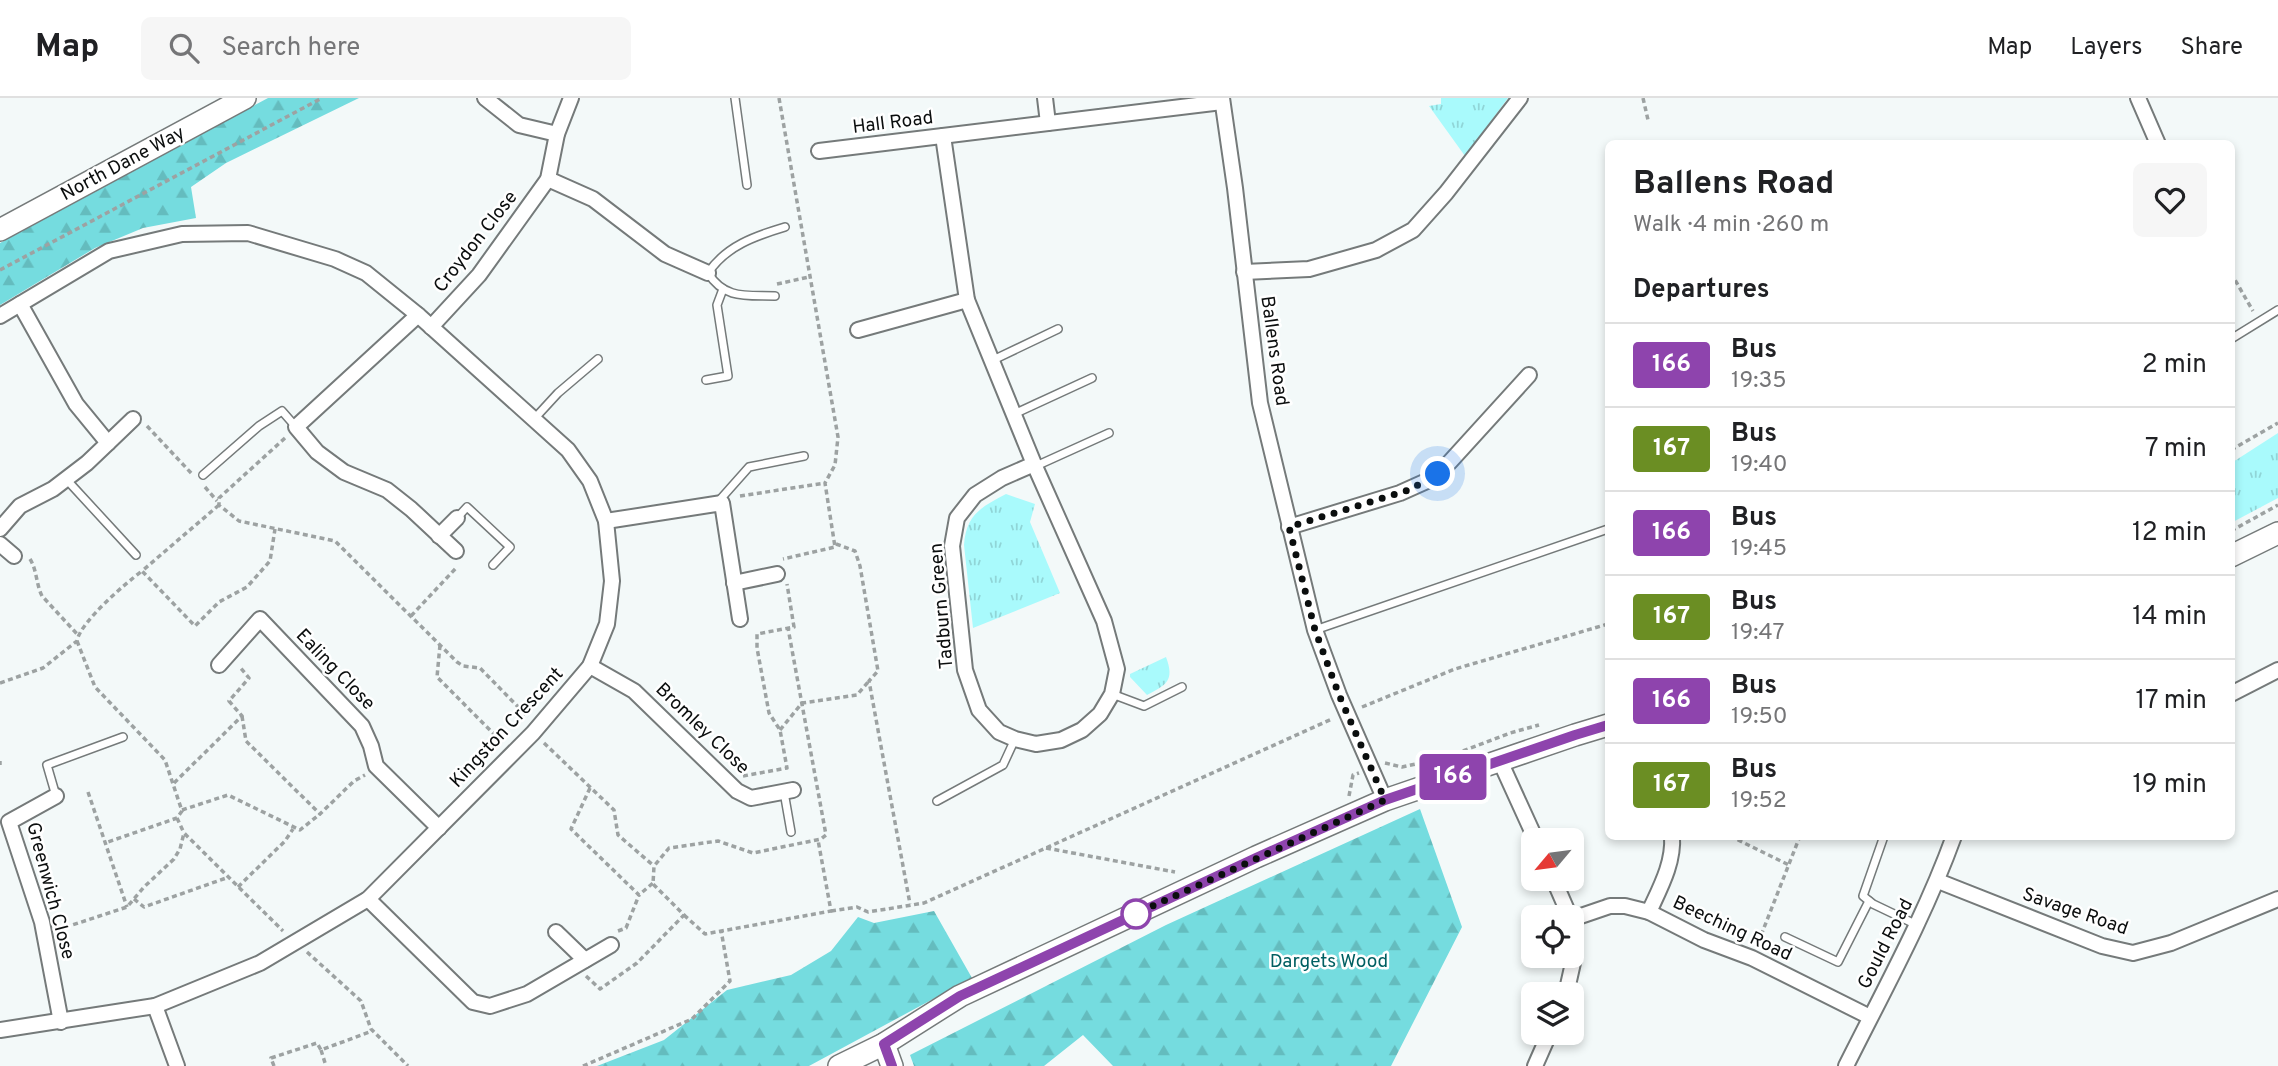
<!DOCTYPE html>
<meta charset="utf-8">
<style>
:root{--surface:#fff;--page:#f6f6f6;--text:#202124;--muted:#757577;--line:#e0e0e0}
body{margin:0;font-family:Overpass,sans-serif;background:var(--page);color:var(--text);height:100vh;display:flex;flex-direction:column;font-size:26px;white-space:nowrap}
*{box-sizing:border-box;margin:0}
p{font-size:23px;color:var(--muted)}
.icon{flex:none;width:38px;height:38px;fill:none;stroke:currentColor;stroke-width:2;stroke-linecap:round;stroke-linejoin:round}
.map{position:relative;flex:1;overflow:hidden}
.panel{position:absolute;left:1605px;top:42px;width:630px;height:700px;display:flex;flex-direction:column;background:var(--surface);border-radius:10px;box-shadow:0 4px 10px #0003}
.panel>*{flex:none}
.badge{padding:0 14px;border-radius:5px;font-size:24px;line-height:46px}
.needle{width:46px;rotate:241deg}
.buttons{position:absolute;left:1521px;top:730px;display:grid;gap:14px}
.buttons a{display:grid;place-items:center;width:63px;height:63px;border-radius:10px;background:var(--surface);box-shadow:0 4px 10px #0003;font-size:35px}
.you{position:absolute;width:35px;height:35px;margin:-18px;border:5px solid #fff;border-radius:50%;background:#1a73e8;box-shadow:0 0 0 10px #1a73e833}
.map>.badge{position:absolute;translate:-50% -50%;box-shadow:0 0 0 4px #fff}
h2{padding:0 28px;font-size:26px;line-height:63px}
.round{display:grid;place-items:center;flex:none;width:74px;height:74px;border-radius:10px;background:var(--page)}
.headline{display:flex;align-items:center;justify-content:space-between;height:119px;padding:0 28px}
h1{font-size:33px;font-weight:700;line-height:52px}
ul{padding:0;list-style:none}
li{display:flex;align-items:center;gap:21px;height:84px;padding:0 28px;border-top:2px solid var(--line)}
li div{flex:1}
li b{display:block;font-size:26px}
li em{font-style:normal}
li .badge{min-width:77px;font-weight:700;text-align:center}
header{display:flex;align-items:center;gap:42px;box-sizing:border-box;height:98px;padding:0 35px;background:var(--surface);border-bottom:2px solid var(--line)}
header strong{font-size:33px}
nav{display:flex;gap:38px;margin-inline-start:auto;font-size:24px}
.search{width:490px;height:63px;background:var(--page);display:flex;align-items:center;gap:18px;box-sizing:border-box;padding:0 24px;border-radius:10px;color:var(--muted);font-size:26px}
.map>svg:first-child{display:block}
</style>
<header>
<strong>Map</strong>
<div class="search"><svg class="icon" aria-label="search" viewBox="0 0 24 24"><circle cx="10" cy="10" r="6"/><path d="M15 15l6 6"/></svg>Search here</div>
<nav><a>Map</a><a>Layers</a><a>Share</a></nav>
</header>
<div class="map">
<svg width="2278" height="968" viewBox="0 0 2278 968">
<defs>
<pattern id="grass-tufts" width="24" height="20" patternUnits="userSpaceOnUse" patternTransform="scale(1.75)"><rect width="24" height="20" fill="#a9fafc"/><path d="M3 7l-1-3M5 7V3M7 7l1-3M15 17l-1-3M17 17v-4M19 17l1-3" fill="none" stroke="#90d5d7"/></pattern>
<pattern id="forest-firs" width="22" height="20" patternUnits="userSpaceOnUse" patternTransform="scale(1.75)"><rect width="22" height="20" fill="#75dcdf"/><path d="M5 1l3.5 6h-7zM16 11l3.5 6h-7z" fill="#64bcbe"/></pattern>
</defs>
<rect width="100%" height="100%" fill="#f3f9f9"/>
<g fill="url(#grass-tufts)">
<polygon points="1441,0 1508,0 1465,58 1429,8 1441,6"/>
<polygon points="2278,335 2278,400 2231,425 2231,363 2233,364"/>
<path d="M1006,396L1035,406L1030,424L1060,495L973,530L964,447C966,417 981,409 1006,396Z"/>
<path d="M1166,559C1175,583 1166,587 1147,597L1130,579V576Z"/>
</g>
<g fill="url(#forest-firs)">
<polygon points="268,0 359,0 226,65 191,89 196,120 143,130 95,150 0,207 0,145"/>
<polygon points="1420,711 1462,829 1391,968 1113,968 1083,937 1044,968 914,968 910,957 1166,827"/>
<polygon points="934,813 972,880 809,968 597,968 664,942 727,892 791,877 831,853 858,819 874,825"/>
</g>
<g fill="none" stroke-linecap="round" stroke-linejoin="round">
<defs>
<g id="lane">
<polyline points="735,0 747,87"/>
<path d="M775,198C747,197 725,202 708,175C726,148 755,138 785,129"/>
<polyline points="2231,241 2278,212"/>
<polyline points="991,263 1058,231"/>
<polyline points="706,282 728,278 717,207 723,191"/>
<polyline points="1014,316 1092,280"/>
<polyline points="535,320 558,295 598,261"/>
<polyline points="1036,368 1109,335"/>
<polyline points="203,377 259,328 282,313 296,329"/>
<polyline points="66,381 136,457"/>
<polyline points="717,405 749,369 804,358"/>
<polyline points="457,420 467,409 510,449 493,467"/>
<polyline points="1315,532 1608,431"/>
<polyline points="1112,596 1144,608 1182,589"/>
<polyline points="784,694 791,734"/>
<polyline points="56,698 47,667 123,639"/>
<polyline points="937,703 1003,667 1015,641"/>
<polyline points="1884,738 1863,798 1873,806 1917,827"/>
<polyline points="1785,839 1838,864 1869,803"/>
</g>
<g id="street">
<polyline points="485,0 519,27 557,36"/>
<polyline points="1045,0 1048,25"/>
<polyline points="1222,0 1235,90 1260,305 1315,532 1339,597 1385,702"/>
<polyline points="2138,0 2158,46"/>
<polyline points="943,38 967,202 1034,366 1104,523 1117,571 1112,596 1100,616 1082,632 1061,642 1036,646 1015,641 999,634 979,612 965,572 952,448 957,420 975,397 1002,380 1034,366"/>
<polyline points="819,53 1222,4"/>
<polyline points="548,81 593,101 665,156 708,175"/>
<polyline points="1244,174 1309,171 1376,152 1413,132 1446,95 1520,0"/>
<polyline points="418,217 296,329 317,354 344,374 387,392 411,411 456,453"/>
<polyline points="0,218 109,153 182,136 248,135 335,161 366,175 418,217 568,352 590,383 606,423 612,483 607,526 590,568 533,635 368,801 260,865 155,908 0,932"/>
<polyline points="431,229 479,177 548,81 557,36 571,0"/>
<polyline points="858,232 967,202"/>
<polyline points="108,345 133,321"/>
<polyline points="606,423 722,405 740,521"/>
<polyline points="1289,429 1400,395 1429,382 1448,366 1529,277"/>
<polyline points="0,431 20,408 53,391 87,365 108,345 76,306 20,206"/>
<polyline points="439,438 457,420"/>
<polyline points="0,446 14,458"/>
<polyline points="734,485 777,476"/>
<polyline points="219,567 260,521 362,628 371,648 376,668 439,730"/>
<polyline points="590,568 634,593 737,693 751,700 793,692"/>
<polyline points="2231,596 2278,572"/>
<polyline points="1500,663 1536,742"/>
<polyline points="56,698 9,724 42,824 61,924"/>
<polyline points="1553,780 1570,819"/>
<polyline points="1938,783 2102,848 2133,855 2171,845 2278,801"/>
<polyline points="368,801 473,904 490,908 527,896 611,847"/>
<path d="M1649,814C1660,790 1674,765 1672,738"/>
<polyline points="1572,821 1610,808 1625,808 1649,814 1704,842 1752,860 1870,919"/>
<polyline points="556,834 585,862"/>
<polyline points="1566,896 1575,856 1572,828"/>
<polyline points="155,908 177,968"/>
<polyline points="1535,968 1550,934"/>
<path d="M1846,968C1884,892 1925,818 1954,738"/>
</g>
<g id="secondary">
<polyline points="0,132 245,0"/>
<polyline points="2231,458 2278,435"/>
<polyline points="884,946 892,968"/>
<polyline points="839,968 884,946 960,898 1256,759 1385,702 1575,637 1608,627"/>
</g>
</defs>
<use href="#lane" stroke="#757a7a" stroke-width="10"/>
<use href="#street" stroke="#757a7a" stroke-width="18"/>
<use href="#secondary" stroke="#757a7a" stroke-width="24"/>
<g stroke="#9da2a2" stroke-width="3.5" stroke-dasharray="5 3.5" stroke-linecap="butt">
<polyline points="779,0 838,339 835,367 825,385 835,449 783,461"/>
<polyline points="1643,0 1648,22"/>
<polyline points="0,172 322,0"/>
<polyline points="2231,175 2253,213"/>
<polyline points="777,186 809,179"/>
<polyline points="147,328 192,376"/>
<polyline points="285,340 219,400 219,407 239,423 335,443 457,564 463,568 480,570 528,619"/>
<polyline points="2231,352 2278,325"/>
<polyline points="205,389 217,403"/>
<polyline points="740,398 825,385"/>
<polyline points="219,407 142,473 195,528 219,504 247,489 270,463 275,431"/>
<polyline points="2231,433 2278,407"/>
<polyline points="836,446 855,453 860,468 878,573 869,583 910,806"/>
<path d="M30,461C37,472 36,486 42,498L78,537"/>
<polyline points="411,518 457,469"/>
<polyline points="77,543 95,589 165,662 182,713 177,720 105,745"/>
<polyline points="440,547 437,579 502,644"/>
<path d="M0,585L43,570L77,543C80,524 126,485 142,473"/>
<polyline points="1362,609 1455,571 1608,526"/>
<polyline points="242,618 246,643 320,716 354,683 365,677"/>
<polyline points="780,632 802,605 857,597 869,583"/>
<polyline points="544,645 614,712 618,737 654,768"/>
<polyline points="1463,653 1510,635 1539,627"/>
<polyline points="0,663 0,667"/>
<polyline points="1385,665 1402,669 1443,660"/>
<polyline points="743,678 787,670 780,632 769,615 757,550 757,536 794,529 787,486"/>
<polyline points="174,685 242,618 229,603 249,580 239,568"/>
<polyline points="590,690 571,731 639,797 653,785"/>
<polyline points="88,694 127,809"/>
<polyline points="1349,698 1353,677 1359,675"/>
<polyline points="182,712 228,697 300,732 320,716"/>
<polyline points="177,720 184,735"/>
<polyline points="1730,738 1789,767"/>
<polyline points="1046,750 1175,774"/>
<polyline points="238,789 285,743 293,731"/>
<polyline points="134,801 144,809 229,779"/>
<polyline points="831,813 857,809 868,814 924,805 1332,621"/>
<polyline points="684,817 705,836 831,813 818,742"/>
<polyline points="57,832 127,809 144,789 174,761 180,751 184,735 283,833"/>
<polyline points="618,833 626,830 639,797"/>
<polyline points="1758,845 1800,738"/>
<polyline points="307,854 361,903 371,931 408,968"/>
<polyline points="586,878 600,891 637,865 684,817 653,786 654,768 669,750 718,743 753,755 821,741 826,737 788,530"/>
<polyline points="321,952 326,968"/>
<polyline points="274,968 271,960 317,945 321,952 372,933"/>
<polyline points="583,968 692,921 730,883 721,832"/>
</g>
<use href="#lane" stroke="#fff" stroke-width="7"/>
<use href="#street" stroke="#fff" stroke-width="14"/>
<use href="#secondary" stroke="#fff" stroke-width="21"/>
</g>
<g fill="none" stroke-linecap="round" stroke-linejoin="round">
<defs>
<polyline id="line" points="892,968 884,946 960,898 1256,760 1385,702 1575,637 1608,627"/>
</defs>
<use href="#line" stroke="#fff" stroke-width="16"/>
<use href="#line" stroke="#8e44ad" stroke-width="10"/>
<polyline stroke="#0b0e0e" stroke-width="7" stroke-dasharray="0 12.6" points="1136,816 1133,817 1385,702 1339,597 1315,532 1289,429 1409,392 1438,376"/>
</g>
<circle fill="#fff" stroke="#8e44ad" stroke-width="3.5" cx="1136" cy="816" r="14"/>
<g text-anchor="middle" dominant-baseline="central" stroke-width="5" stroke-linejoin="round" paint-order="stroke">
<g font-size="19" fill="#0b0e0e" stroke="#fff">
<text transform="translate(893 25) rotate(-7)">Hall Road</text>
<text transform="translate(123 66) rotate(-28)">North Dane Way</text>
<text transform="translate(476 144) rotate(-52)">Croydon Close</text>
<text transform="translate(1274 253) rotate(82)">Ballens Road</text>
<text transform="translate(942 508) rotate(-95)">Tadburn Green</text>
<text transform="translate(335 572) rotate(46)">Ealing Close</text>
<text transform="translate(507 630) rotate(-47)">Kingston Crescent</text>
<text transform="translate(702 631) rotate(44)">Bromley Close</text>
<text transform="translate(50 793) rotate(75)">Greenwich Close</text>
<text transform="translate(2075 814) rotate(19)">Savage Road</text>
<text transform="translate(1732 831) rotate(25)">Beeching Road</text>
<text transform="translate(1886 846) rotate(-63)">Gould Road</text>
</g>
<g font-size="19" fill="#005f62" stroke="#fff">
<text x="1329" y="864">Dargets Wood</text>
</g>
</g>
</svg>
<div class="buttons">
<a><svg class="needle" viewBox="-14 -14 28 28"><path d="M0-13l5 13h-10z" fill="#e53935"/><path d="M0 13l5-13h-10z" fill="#757577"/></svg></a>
<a><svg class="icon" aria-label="locate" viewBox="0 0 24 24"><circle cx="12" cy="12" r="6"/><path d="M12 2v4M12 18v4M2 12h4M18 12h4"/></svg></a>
<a><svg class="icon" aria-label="layers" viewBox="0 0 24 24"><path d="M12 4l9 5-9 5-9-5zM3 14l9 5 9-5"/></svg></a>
</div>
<div class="you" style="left:1438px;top:376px"></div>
<b class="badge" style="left:1453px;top:679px;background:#8e44ad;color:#fff">166</b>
<section class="panel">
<div class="headline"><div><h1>Ballens Road</h1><p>Walk · 4 min · 260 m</p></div><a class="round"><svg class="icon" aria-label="heart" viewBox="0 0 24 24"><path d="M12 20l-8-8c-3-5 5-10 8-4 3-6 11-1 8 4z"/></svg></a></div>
<h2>Departures</h2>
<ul>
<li><span class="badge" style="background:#8e44ad;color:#fff">166</span><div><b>Bus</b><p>19:35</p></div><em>2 min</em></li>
<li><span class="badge" style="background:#6b8e23;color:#fff">167</span><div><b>Bus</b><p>19:40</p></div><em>7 min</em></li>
<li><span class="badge" style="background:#8e44ad;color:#fff">166</span><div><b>Bus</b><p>19:45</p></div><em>12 min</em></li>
<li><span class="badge" style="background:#6b8e23;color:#fff">167</span><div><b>Bus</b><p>19:47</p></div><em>14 min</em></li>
<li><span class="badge" style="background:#8e44ad;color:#fff">166</span><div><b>Bus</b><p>19:50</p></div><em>17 min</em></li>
<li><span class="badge" style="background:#6b8e23;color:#fff">167</span><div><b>Bus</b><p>19:52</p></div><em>19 min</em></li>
</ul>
</section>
</div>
